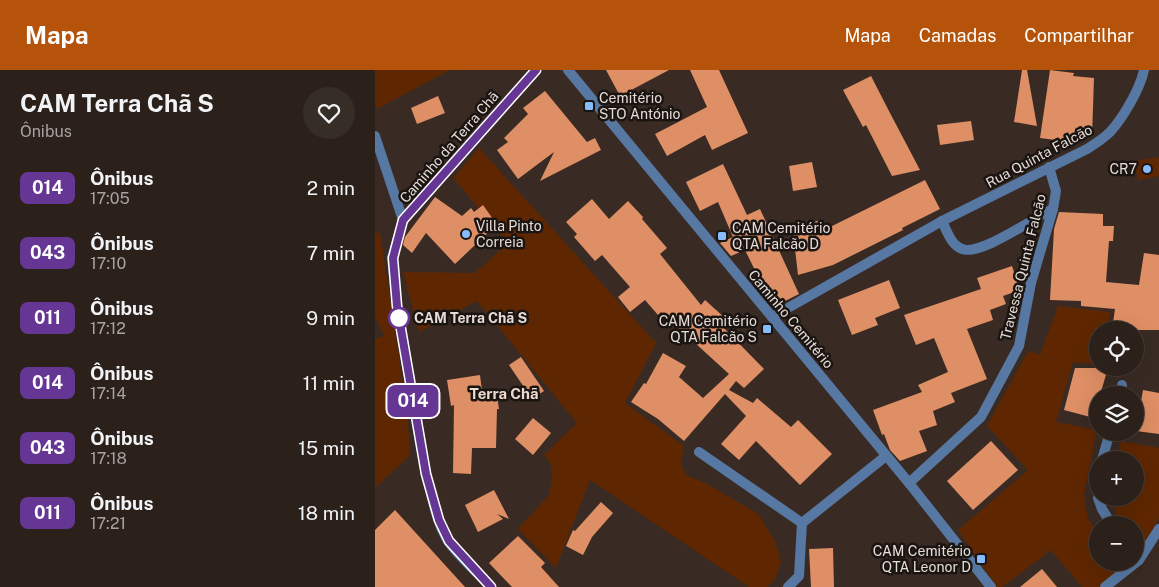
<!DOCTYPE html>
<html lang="pt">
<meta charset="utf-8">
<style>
:root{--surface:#2b201a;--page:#372d27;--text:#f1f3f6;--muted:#a6a3a2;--line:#473e39;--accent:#b45309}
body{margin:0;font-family:"Public Sans",sans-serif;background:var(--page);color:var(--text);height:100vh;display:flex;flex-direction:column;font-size:19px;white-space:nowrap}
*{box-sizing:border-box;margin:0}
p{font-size:16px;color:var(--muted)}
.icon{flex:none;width:28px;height:28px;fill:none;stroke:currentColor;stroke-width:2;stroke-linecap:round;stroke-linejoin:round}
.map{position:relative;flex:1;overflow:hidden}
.drawer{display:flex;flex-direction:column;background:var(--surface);width:375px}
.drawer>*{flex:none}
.badge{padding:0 10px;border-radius:8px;font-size:18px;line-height:32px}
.fabs{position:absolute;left:714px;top:251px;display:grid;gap:10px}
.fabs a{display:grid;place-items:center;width:55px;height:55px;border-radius:50%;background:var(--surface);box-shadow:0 5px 20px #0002,0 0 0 1px var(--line);font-size:25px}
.map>.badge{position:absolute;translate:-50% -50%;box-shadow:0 0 0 2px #fff}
.round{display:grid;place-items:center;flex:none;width:52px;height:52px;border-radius:26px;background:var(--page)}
.overview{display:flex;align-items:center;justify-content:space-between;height:85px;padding:0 20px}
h1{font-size:24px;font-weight:700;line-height:38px}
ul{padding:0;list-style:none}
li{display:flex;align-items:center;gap:15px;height:65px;padding:0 20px}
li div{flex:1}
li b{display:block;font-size:19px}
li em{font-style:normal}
li .badge{min-width:55px;font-weight:700;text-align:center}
header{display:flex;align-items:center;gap:30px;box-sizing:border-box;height:70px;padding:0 25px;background:var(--accent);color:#fff}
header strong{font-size:24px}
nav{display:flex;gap:28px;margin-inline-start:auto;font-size:18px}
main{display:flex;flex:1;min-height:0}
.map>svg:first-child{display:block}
</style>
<header>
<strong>Mapa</strong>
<nav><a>Mapa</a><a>Camadas</a><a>Compartilhar</a></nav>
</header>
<main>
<section class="drawer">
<div class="overview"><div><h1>CAM Terra Chã S</h1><p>Ônibus</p></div><a class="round"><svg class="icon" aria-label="heart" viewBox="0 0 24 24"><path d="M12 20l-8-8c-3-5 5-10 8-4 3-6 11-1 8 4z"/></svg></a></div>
<ul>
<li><span class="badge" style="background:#663695;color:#fff">014</span><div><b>Ônibus</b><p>17:05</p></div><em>2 min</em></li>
<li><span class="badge" style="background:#663695;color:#fff">043</span><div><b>Ônibus</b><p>17:10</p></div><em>7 min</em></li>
<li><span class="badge" style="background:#663695;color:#fff">011</span><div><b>Ônibus</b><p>17:12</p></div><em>9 min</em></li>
<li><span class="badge" style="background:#663695;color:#fff">014</span><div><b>Ônibus</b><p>17:14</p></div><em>11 min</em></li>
<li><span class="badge" style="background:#663695;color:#fff">043</span><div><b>Ônibus</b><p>17:18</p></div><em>15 min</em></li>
<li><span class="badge" style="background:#663695;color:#fff">011</span><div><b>Ônibus</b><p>17:21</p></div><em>18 min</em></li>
</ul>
</section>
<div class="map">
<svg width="784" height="517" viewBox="0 0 784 517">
<rect width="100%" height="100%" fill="#392b23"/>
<g fill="#5f2701">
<polygon points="0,0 75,0 2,39 0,32"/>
<polygon points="104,78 281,273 250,333 309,376 306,393 311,405 332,414 383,444 400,471 406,492 400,509 393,517 374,517 215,410 181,498 143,459 174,425 177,409 176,394 169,385 202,353 102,231 44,262 28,202 100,203 133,173 78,108"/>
<polygon points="784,87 784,106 763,110 759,91"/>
<polygon points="5,162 32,339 35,385 0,418 0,269 9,266 0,245 0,164"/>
<polygon points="683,236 736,242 731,260 722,260 722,289 721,295 698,292 681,352 722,360 709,425 713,449 722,461 722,492 749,493 751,495 725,517 707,517 676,480 627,517 622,517 583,460 653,400 612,356 653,281 665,285"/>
<polygon points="746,371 784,378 784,448 767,479 760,469 760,455 750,455 741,443 737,428 760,428 760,390 741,390"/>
</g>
<g fill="#df8f65">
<polygon points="231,0 294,0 245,26"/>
<polygon points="315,0 344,0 373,63 337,80 330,65 292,86 280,64 332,37"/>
<polygon points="647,0 652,0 662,56 639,52"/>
<polygon points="675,0 699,3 698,6 719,8 717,67 689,66 688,71 665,68"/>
<polygon points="496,6 515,43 545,100 517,106 491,55 488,57 468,20"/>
<polygon points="170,21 212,72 220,68 226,80 165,111 179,82 143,109 122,80 133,72 129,68 153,44 148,38"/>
<polygon points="63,26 70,43 42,54 36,38"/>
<polygon points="596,51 599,70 565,75 562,55"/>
<polygon points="437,92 442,117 418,121 414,96"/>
<polygon points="348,94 372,145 385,139 424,224 398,237 370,180 356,186 345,173 358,167 343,132 325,141 311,112"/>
<polygon points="550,110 565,139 527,158 528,160 458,195 423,205 418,162 444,150 449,160"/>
<polygon points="60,127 87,146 96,138 99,142 108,135 120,152 114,156 118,158 80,194 51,163 37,183 28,175 30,167"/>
<polygon points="217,129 234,149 253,131 268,147 267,149 292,178 285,184 326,235 330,230 350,248 345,254 389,299 369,318 361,311 354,320 378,333 382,328 416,357 423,350 457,384 425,415 381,371 364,390 346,374 371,346 350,324 309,371 283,349 256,332 269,313 271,314 288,283 311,296 304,307 328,328 354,304 286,242 283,245 270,230 255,242 243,227 255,217 227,185 220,191 199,167 202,164 191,152"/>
<polygon points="684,142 728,144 728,156 739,156 738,171 734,171 731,212 764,215 769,183 784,185 784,260 737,260 740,239 706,236 706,231 675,230 679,159"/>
<polygon points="637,196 645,220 628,226 631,234 615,240 618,250 592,259 612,309 576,323 580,332 558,341 562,355 544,361 552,381 525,391 515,380 509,364 507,365 498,340 547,322 543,315 573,302 559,268 541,275 529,245 606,219 602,208"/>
<polygon points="514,210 525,238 500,248 503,255 477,265 463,230"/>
<polygon points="146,287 169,321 157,329 134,295"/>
<polygon points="700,298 733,298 725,325 722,325 722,336 719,348 689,340"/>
<polygon points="105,305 107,321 121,319 124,339 122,339 121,378 97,378 96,404 78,403 79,335 76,336 72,310"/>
<polygon points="768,320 784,323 784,364 761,361"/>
<polygon points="158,348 176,363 158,385 140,369"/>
<polygon points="616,371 643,400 598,440 572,411"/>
<polygon points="119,420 134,449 122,444 128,449 103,462 90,435"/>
<polygon points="226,432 238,443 217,467 208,485 191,476 198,460 200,461"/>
<polygon points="20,440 90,517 0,517 0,460"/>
<polygon points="143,466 170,493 166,497 184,517 137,517 114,493"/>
<polygon points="458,478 459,517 436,517 434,479"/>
<polygon points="667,499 682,517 645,517"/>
</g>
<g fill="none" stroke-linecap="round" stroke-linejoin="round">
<g stroke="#5678a3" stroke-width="10">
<polyline points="193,0 534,413 616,517"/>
<polyline points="0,66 28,150"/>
<path d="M567,151C572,161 576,175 587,179C606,186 658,148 678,139"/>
<path d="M397,247L567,151L712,79C720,74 728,69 735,62C748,48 765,19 769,0"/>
<polyline points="745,325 747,315"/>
<polyline points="324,382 427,453"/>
<polyline points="727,390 735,362"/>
<polyline points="534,413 606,347 644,276 656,213 678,139 681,121 674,97"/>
<polyline points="723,428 727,439 737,455"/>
<path d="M116,517C104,504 82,485 73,471C61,452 57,426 51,404L22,236L17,188L28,150L161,0"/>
<polyline points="413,517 424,506 427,453 511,386"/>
<polyline points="730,517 764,490 784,459"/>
</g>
</g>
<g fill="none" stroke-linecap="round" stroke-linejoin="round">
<defs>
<polyline id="line" points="116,517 74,471 64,450 51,404 22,236 18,188 28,150 161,0"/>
</defs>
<use href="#line" stroke="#fff" stroke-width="11"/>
<use href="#line" stroke="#663695" stroke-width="8"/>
</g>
<g fill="#87bbfb" stroke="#1b1512" stroke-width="2">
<rect x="209" y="31" width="10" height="10" rx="2.5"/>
<circle cx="772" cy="99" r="5"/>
<circle cx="91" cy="164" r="5"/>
<rect x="342" y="161" width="10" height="10" rx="2.5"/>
<rect x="387" y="254" width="10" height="10" rx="2.5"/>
<rect x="601" y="484" width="10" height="10" rx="2.5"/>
</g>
<circle fill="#fff" stroke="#663695" stroke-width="2.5" cx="24" cy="248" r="10"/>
<g text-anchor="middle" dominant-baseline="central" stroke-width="5" stroke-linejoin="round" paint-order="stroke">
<g font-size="14" fill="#e6dcd7" stroke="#1b1512" text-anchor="start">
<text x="224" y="28">Cemitério<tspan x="224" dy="16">STO António</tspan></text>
<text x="762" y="99" text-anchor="end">CR7</text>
<text x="101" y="156">Villa Pinto<tspan x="101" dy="16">Correia</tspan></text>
<text x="357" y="158">CAM Cemitério<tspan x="357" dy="16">QTA Falcão D</tspan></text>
<text x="382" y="251" text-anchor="end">CAM Cemitério<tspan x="382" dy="16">QTA Falcão S</tspan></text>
<text x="596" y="481" text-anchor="end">CAM Cemitério<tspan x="596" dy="16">QTA Leonor D</tspan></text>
</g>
<g font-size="14" fill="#e6dcd7" stroke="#1b1512">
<text transform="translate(74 77) rotate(-49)">Caminho da Terra Chã</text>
<text transform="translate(664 86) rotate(-28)">Rua Quinta Falcão</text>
<text transform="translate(648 197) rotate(-76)">Travessa Quinta Falcão</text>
<text transform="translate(416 249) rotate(50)">Caminho Cemitério</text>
</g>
<g font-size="14" font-weight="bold" fill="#e6dcd7" stroke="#1b1512" text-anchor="start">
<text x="39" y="248">CAM Terra Chã S</text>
</g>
<g font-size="15" font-weight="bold" fill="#eddad0" stroke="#1b1512">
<text x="129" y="323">Terra Chã</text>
</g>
</g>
</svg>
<div class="fabs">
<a><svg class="icon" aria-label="locate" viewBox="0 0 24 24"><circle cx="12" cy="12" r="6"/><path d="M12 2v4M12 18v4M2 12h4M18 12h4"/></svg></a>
<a><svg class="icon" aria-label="layers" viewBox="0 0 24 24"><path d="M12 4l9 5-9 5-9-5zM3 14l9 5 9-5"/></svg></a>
<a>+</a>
<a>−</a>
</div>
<b class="badge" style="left:38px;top:331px;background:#663695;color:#fff">014</b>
</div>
</main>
